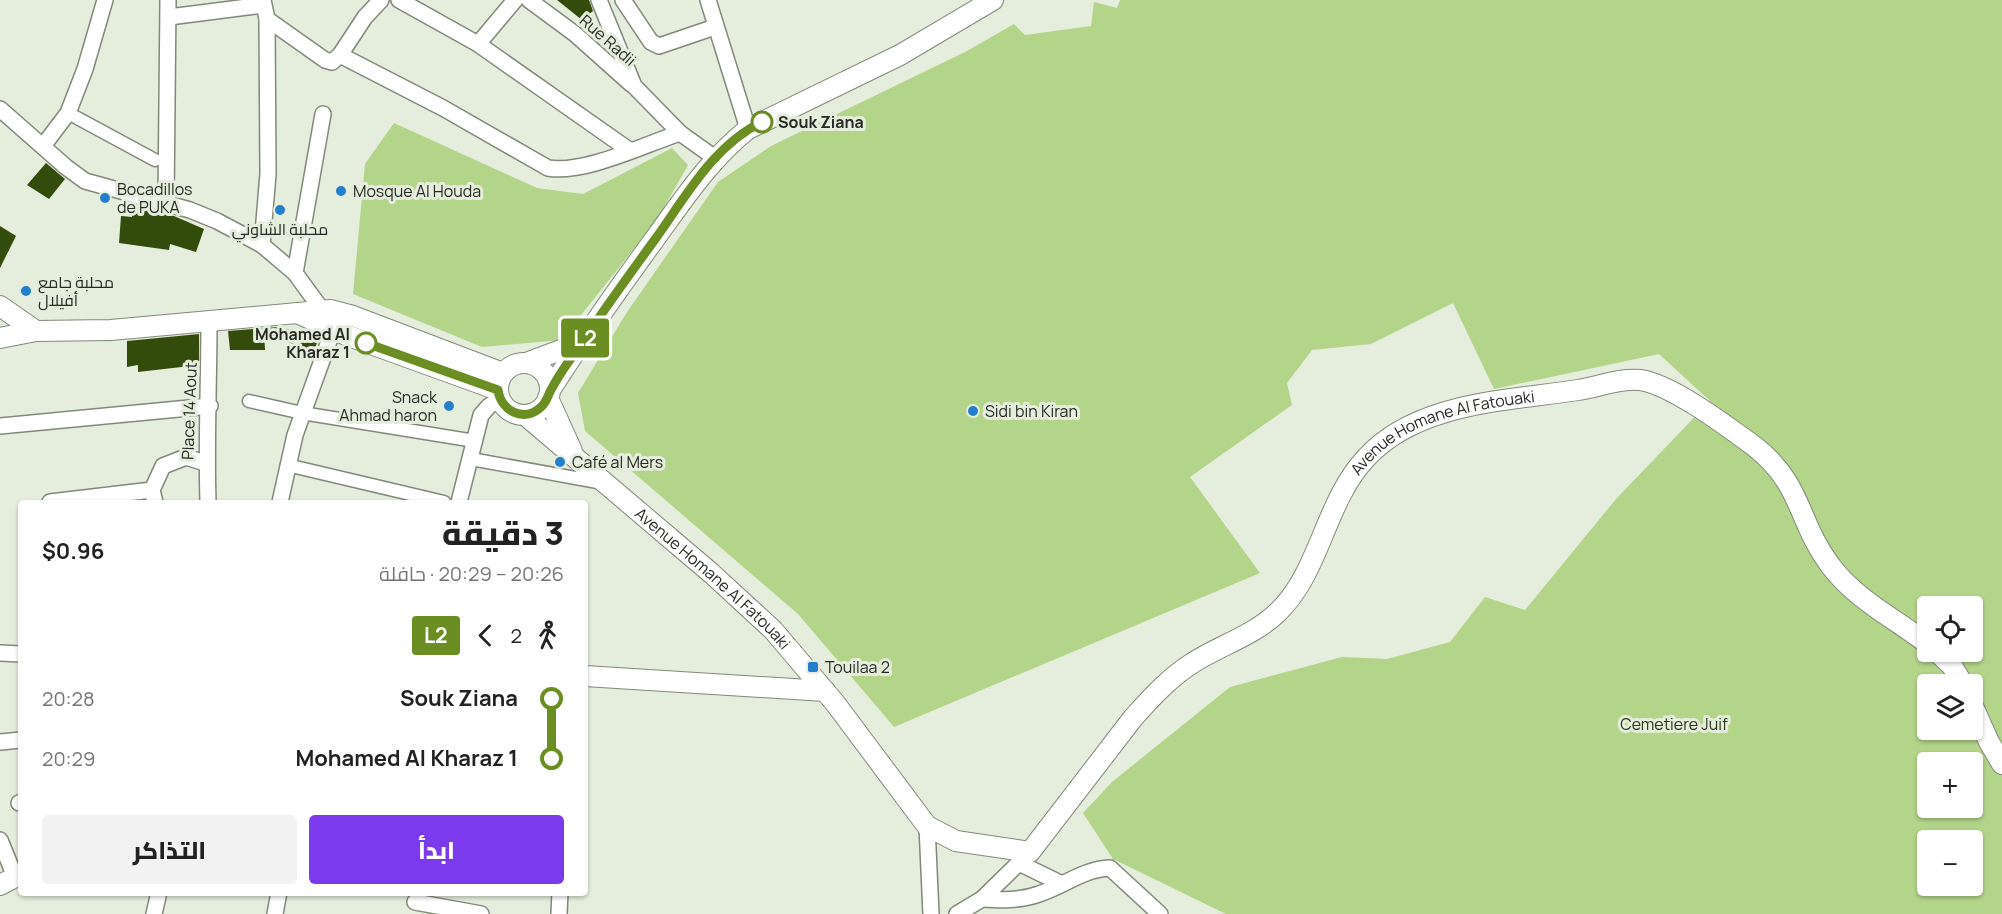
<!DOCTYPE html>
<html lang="ar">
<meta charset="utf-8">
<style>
:root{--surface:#fff;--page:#f2f2f2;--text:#222;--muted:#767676;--accent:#7c3aed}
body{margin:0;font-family:Manrope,Cairo,sans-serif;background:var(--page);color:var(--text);direction:rtl;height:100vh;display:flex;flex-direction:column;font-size:22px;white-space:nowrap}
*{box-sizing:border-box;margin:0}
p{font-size:20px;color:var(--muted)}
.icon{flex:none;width:33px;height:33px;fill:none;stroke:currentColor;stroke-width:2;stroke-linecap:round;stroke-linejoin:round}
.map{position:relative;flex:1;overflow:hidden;direction:ltr}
.drawer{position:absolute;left:18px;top:500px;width:570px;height:396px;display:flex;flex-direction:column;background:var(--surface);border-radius:6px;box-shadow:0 2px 4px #0004;direction:rtl}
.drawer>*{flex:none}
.badge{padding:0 12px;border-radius:4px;font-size:21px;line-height:39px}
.fabs{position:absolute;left:1917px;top:596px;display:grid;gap:12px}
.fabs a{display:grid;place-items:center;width:66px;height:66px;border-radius:6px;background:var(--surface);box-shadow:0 2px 4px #0004;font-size:30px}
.map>.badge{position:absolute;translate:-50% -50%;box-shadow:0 0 0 3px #fff}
.legs{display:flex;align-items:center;gap:9px;height:66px;padding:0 24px;font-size:20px}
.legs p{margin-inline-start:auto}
.overview{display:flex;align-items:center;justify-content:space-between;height:102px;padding:0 24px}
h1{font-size:33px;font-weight:800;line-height:45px}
.cta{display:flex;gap:12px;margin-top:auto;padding:12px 24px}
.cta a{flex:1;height:69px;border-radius:6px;background:var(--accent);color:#fff;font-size:24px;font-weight:800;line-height:69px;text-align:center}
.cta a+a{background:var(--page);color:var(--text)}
ul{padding:0 24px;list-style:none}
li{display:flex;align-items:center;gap:21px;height:60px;font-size:22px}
li i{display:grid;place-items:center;width:9px;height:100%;margin:0 8px;background:currentColor}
li i::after{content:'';width:15px;height:15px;margin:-8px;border:4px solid;border-radius:50%;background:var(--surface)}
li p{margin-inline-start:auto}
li:first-child i{background:linear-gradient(#0000 50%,currentColor 0)}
li:last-child i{background:linear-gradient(currentColor 50%,#0000 0)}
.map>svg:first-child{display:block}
</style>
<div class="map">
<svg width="2002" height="914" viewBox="0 0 2002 914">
<rect width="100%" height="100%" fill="#e5eddd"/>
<g fill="#b3d589" fill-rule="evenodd">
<path d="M1120,0H2002V914H1226L1113,859L1083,813L1112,782L1230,687L1342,657L1387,659L1450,642L1485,597L1525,610L1616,499L1710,401L1659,354L1494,389L1453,303L1371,344L1312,350L1287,383L1292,405L1190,477L1260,573L894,727L798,614L585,431L578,393L627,312L718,182L771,146L967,51L1014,24L1025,35L1091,26L1094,2L1117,8ZM1928,606H1972V651H1928ZM1928,684H1972V729H1928ZM1928,762H1972V807H1928ZM1928,840H1972V885H1928Z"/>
<polygon points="394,123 537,188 583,194 672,148 688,165 657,220 561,340 482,347 353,294 365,164"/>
</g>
<g fill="#344c0b">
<polygon points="557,0 589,0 593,11 582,20"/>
<polygon points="46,163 65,179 49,199 27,185"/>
<polygon points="133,204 174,216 204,229 196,252 170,244 169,250 119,243 121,216 132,217"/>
<polygon points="0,226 16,236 0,268"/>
<polygon points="278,327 319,336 314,352 264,333 265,350 230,350 228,331"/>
<polygon points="199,334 199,365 138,372 138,365 127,367 127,341"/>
</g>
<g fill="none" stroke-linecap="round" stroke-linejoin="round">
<defs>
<g id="pedestrian">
<polyline points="68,113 155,160"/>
<polyline points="249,401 302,413 475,441"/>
<polyline points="471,459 603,483"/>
<polyline points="287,465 444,502"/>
</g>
<g id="minor">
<polyline points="399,0 478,44 629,150"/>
<polyline points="529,0 575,34 631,84"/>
<polyline points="599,0 634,86 680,133 715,158"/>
<polyline points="623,0 651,42 659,46 715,27"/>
<polyline points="708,0 748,129"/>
<polyline points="169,17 263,5"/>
<path d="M267,19L325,60L332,62L340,55L443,108L548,168C585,174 643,145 680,133"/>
<polyline points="478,44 515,0"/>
<polyline points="340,55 365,17 381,0"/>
<polyline points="0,109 66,167 85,181 190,210 217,221 262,245 295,273 322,310 319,319"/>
<polyline points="43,146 68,113 85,69 105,0"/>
<polyline points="166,203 168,0"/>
<polyline points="262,245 268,174 267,19 263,0"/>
<polyline points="295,273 323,114"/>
<polyline points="0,426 210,406"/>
<polyline points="50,502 152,490"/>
<polyline points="155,502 152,490 163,466 186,457 205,463"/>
<path d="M208,502C206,442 209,381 209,320"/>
<polyline points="280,502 295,435 333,330"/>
<polyline points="459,502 481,415 489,406 500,399"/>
<polyline points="0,653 21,654"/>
<polyline points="0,742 21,740"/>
<polyline points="19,803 21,802"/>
<polyline points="927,826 931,914"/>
<polyline points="0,840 15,877"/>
<polyline points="1021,864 1062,884"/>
<path d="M982,899C1001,900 1020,901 1039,894C1064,886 1083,869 1110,868L1160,914"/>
<polyline points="415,902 481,914"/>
<polyline points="154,914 159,892"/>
<polyline points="275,914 279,892"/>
<polyline points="559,914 560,892"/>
<polyline points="957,914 982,899 1030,852"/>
</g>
<g id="tertiary">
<polyline points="0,306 36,331"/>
<polyline points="297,313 346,335 498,390"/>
<polyline points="0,338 36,331 111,330 330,310 353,316 503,373"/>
<polyline points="526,363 582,342"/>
<circle cx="524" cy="389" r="26"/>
<path d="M550,390C583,339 618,289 654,240C683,200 709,160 748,129L900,55L993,0"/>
<polyline points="548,398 572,451"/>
<path id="s1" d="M525,415L711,573L773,630L835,703L927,826L956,841L1030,852L1133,718C1150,699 1169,678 1191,664C1218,646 1253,636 1277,613C1321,571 1324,503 1366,458C1417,402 1507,401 1578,390C1598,387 1620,378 1640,380C1671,384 1728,427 1754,446C1803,484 1797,521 1830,565C1855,599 1894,618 1928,644"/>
<polyline points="1936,651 1952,666 1963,684"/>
<polyline points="585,676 825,691"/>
<polyline points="1972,704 1989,742 2002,764"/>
<polyline points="0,885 21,874"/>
</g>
</defs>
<use href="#pedestrian" stroke="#82897a" stroke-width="15"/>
<use href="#minor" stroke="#82897a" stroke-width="18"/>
<use href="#tertiary" stroke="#82897a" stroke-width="22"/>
<use href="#pedestrian" stroke="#fff" stroke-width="12"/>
<use href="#minor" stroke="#fff" stroke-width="15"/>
<use href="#tertiary" stroke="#fff" stroke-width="20"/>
</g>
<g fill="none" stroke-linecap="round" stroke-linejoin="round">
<defs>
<path id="line-1" d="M366,343L498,390C501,411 524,423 541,407C547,402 548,394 552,388C559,375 568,362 577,350C602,312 629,275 656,238C686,196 714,145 762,122"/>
</defs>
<use href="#line-1" stroke="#fff" stroke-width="14"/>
<use href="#line-1" stroke="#6b8e23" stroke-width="9"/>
</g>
<g fill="#fff" stroke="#6b8e23" stroke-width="3">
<circle cx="762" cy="122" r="10"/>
<circle cx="366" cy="343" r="10"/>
</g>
<g fill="#237fcc" stroke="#e5eddd" stroke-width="2">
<circle cx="341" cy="191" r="6"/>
<circle cx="105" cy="198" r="6"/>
<circle cx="280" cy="210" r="6"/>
<circle cx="26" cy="291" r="6"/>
<circle cx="449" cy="406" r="6"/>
<circle cx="973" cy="411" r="6"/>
<circle cx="560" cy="462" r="6"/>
<rect x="807" y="661" width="12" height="12" rx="3"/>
</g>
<g text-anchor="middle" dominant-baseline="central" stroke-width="6" stroke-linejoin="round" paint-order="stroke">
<g font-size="16" fill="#272a24" stroke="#e5eddd">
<text transform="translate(608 40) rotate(41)">Rue Radii</text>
<text transform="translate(189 411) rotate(-88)">Place 14 Aout</text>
<text stroke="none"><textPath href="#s1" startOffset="1296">Avenue Homane Al Fatouaki</textPath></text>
<text stroke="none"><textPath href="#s1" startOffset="249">Avenue Homane Al Fatouaki</textPath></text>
</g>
<g font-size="16" font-weight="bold" fill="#272a24" stroke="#e5eddd" text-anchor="start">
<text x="778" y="122">Souk Ziana</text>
<text x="350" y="334" text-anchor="end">Mohamed Al<tspan x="350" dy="18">Kharaz 1</tspan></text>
</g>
<g font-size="16" fill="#272a24" stroke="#e5eddd" text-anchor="start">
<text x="117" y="189">Bocadillos<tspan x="117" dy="18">de PUKA</tspan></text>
<text x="353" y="191">Mosque Al Houda</text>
<text x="280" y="229" text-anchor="middle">محلبة الشاوني</text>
<text x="38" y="282">محلبة جامع<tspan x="38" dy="18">أفيلال</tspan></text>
<text x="437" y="397" text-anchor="end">Snack<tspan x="437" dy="18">Ahmad haron</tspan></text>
<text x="985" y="411">Sidi bin Kiran</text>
<text x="572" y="462">Café al Mers</text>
<text x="825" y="667">Touilaa 2</text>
</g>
<g font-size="16" fill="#293715" stroke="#e5eddd">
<text x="1674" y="724">Cemetiere Juif</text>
</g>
</g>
</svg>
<div class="fabs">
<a><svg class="icon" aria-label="locate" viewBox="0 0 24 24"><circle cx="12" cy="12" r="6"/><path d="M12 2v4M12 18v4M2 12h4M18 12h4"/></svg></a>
<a><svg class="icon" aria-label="layers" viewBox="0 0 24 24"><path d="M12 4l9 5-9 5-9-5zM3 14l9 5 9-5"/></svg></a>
<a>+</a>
<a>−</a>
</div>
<b class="badge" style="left:585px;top:338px;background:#6b8e23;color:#fff">L2</b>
<section class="drawer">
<div class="overview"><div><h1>3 دقيقة</h1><p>20:26 – 20:29 · حافلة</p></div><b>$0.96</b></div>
<div class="legs"><svg class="icon" aria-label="walk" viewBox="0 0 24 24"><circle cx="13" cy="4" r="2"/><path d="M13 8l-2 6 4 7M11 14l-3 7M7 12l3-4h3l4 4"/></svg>2<svg class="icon" aria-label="back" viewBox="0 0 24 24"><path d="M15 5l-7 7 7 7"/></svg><b class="badge" style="background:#6b8e23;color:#fff">L2</b></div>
<ul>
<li><i style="color:#6b8e23"></i><b>Souk Ziana</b><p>20:28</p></li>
<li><i style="color:#6b8e23"></i><b>Mohamed Al Kharaz 1</b><p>20:29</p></li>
</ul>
<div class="cta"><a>ابدأ</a><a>التذاكر</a></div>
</section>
</div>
